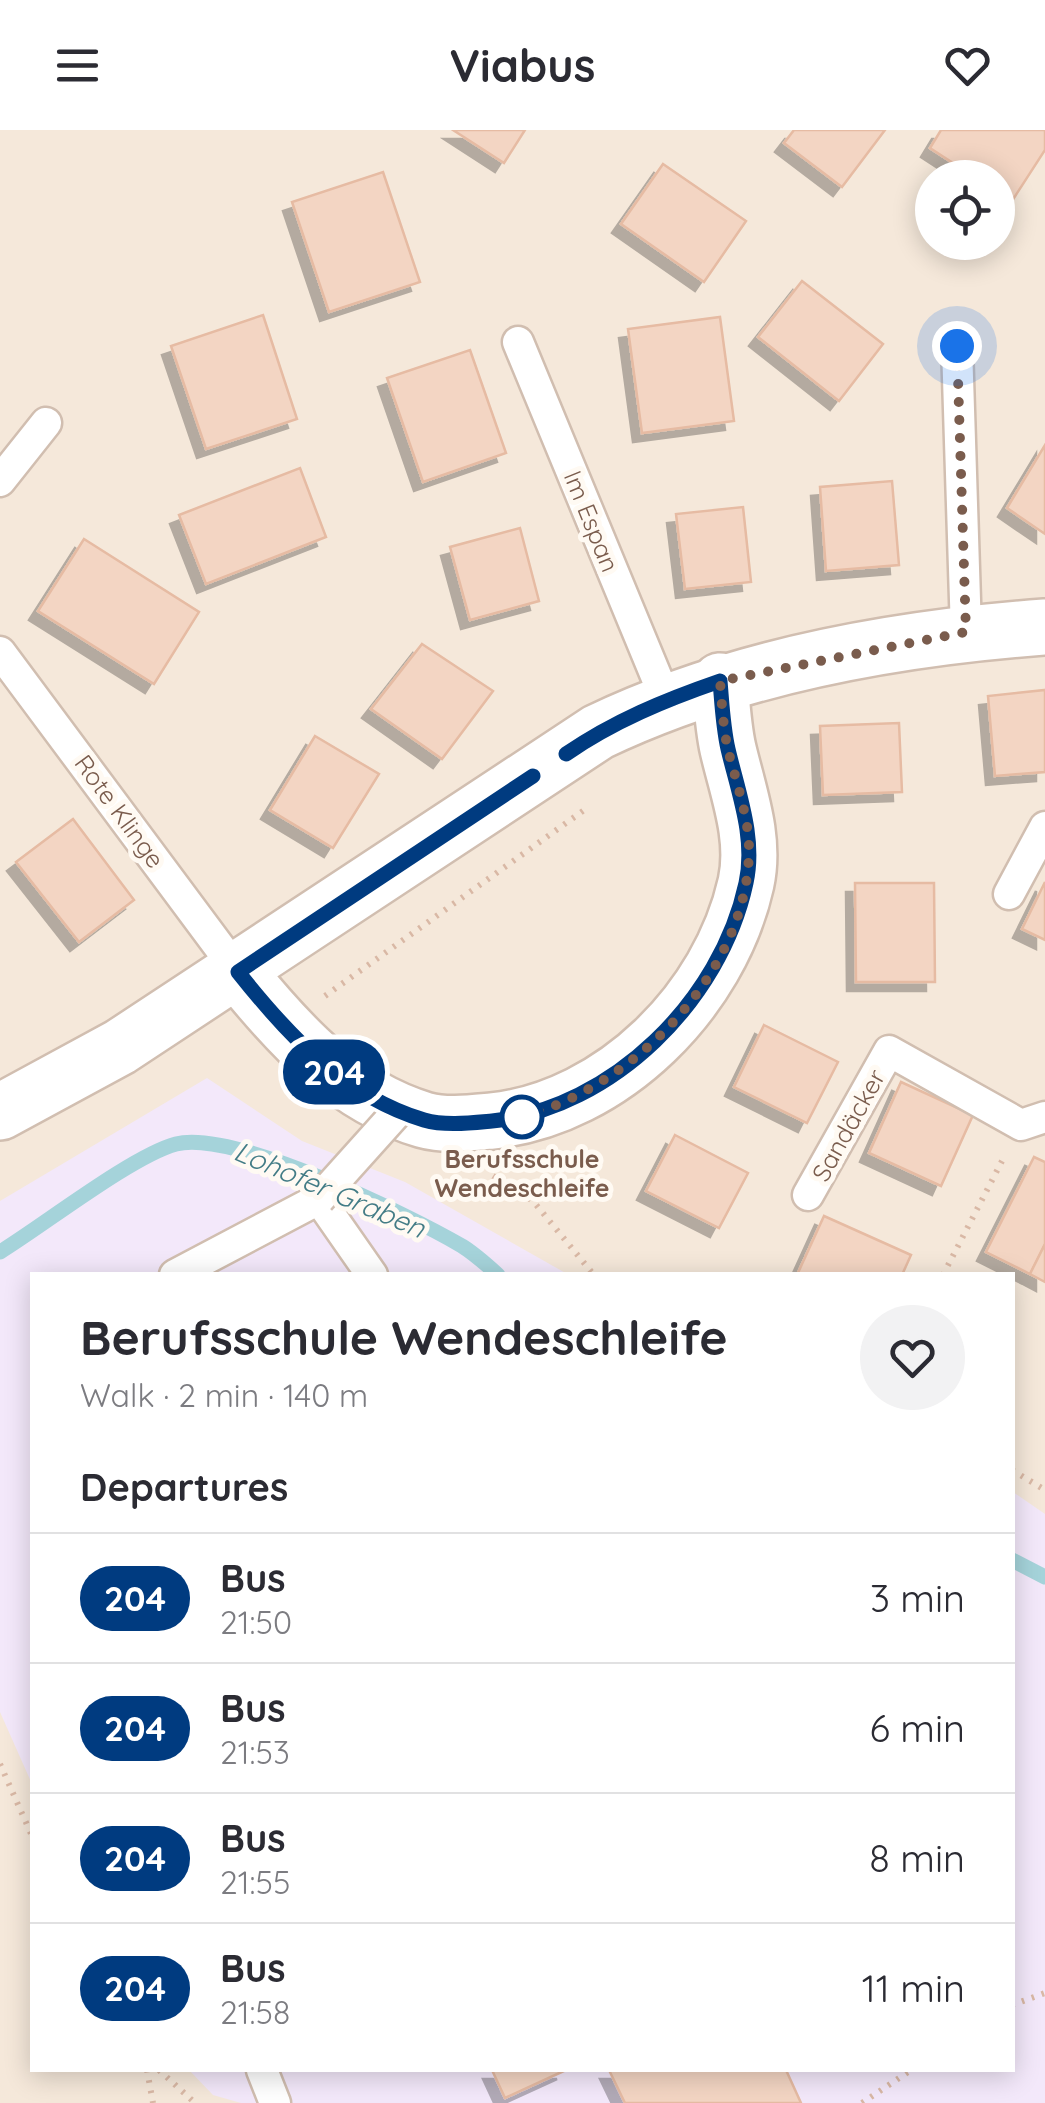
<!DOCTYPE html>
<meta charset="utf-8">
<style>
:root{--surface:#fff;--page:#f2f2f3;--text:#2b2b33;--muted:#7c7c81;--line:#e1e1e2}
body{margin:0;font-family:Quicksand,sans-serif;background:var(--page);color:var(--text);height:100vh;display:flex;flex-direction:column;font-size:38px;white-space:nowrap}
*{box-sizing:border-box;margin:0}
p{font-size:32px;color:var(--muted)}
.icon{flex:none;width:55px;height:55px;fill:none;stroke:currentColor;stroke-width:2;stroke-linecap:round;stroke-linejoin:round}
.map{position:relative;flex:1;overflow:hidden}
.drawer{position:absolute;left:30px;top:1142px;width:985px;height:800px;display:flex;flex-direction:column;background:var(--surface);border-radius:0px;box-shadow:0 5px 25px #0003}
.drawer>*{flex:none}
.badge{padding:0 20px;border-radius:32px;font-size:35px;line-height:65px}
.controls{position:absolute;left:915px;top:30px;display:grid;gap:20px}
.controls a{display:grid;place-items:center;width:100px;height:100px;border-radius:50%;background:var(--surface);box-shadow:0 5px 25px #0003;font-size:50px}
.you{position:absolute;width:50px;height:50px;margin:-25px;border:8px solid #fff;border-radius:50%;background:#1a73e8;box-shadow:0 0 0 15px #1a73e833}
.map>.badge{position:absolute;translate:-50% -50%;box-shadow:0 0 0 5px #fff}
h2{padding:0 50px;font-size:38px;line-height:90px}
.round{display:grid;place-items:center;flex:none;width:105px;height:105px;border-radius:52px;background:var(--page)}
.overview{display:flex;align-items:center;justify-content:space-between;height:170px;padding:0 50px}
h1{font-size:48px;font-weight:700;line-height:75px}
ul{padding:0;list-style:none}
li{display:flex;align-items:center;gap:30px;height:130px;padding:0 50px;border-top:2px solid var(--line)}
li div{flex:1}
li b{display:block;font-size:38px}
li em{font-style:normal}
li .badge{min-width:110px;font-weight:700;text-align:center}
header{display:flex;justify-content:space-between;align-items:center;height:130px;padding:0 50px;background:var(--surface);font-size:45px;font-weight:700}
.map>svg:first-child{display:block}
</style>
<header><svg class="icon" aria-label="menu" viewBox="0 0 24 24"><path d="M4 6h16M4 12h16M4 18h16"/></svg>Viabus<svg class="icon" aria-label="heart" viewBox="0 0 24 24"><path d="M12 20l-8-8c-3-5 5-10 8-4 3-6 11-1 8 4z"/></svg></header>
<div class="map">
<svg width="1045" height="1973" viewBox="0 0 1045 1973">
<defs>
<filter id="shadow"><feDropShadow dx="-9" dy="9" stdDeviation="0" flood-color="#0004"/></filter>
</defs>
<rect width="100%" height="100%" fill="#fdf6ec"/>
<path fill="#f5e8da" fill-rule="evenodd" d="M0,0H1045V1973H0ZM932,48H998V112H932ZM32,1145H1012V1940H32Z"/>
<g fill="#f3e8fa">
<polygon points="207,948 302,1011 405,1052 569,1145 32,1145 32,1654 0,1582 0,1071"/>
<polygon points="1013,1362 1045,1384 1045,1973 241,1973 213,1965 189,1940 1012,1940"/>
</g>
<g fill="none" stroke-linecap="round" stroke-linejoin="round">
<g stroke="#a5d3da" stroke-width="15">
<path d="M0,1122C44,1095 132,1026 176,1014C233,999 409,1085 462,1116C475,1124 487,1135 498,1145"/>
<polyline points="1012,1430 1045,1447"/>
</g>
</g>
<g fill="#f3d5c3" stroke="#e6bba3" stroke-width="2.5" filter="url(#shadow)">
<polygon points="453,0 525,0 504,33"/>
<polygon points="794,0 885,0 842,57 784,13"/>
<polygon points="941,0 1045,0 1045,20 1012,71 998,62 998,48 976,48 930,18"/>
<polygon points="663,34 746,91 704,152 621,94"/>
<polygon points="383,42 420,152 329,182 292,72"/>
<polygon points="802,151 883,214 839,271 758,207"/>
<polygon points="263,185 297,289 206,319 171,216"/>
<polygon points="720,187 734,291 642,303 628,199"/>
<polygon points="470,220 506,323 423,352 387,248"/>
<polygon points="1045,315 1045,404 1007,378"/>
<polygon points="300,338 326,407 206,454 179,385"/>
<polygon points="892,351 899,435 826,441 820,357"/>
<polygon points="743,377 751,452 685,459 676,384"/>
<polygon points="520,398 539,471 470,490 450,417"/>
<polygon points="84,409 199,482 154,554 38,481"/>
<polygon points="422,514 493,561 442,629 371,579"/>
<polygon points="1045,560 1045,642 995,646 988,566"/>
<polygon points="899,593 902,662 823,665 820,596"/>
<polygon points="315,606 379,644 333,718 270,680"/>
<polygon points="73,689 134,770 79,812 16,732"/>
<polygon points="1045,752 1045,810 1022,799"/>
<polygon points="855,753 934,753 935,852 856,852"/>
<polygon points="764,895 838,932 807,993 734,957"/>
<polygon points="901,952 973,985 941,1056 869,1023"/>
<polygon points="675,1005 748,1043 719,1098 646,1061"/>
<polygon points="1034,1027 1045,1032 1045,1114 1030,1144 986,1122"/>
<polygon points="824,1086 911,1125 902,1145 797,1145"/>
<polygon points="1045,1114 1045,1152 1030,1144"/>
<polygon points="492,1940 566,1940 505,1968"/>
<polygon points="609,1940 786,1940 801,1973 625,1973"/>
</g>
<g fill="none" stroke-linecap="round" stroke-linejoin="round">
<defs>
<g id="lane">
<polyline points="518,212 666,570"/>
<polyline points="957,216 966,502"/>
<polyline points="0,351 46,293"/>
<polyline points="0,522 238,842"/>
<polyline points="1009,764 1045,697"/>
<polyline points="808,1065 889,921 1021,995 1045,987"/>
<polyline points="175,1145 319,1069 372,1145"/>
<polyline points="262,1940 275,1973"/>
</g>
<g id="street">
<path d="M238,842C289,905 344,966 424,990C445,996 470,993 492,991C613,978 720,870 746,753C756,708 738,662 728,619C723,597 722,574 720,551"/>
<path d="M0,982L120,917L598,602C734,537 895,508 1045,497"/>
</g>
</defs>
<use href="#lane" stroke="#d1beb0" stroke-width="35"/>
<use href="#street" stroke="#d1beb0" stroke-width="60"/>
<g stroke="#d9b8a5" stroke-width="6" stroke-dasharray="2.5 8" stroke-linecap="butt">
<polyline points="325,866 587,678"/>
<polyline points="493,1046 533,1071 594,1145"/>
<polyline points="943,1145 1002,1031"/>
<polyline points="1012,1340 1045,1360"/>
<polyline points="0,1634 32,1706"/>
<polyline points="1012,1875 1045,1863"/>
<polyline points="147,1940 153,1973"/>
<polyline points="159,1940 195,1973"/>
<polyline points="862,1973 911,1940"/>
</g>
<use href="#lane" stroke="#fff" stroke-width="30"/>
<use href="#street" stroke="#fff" stroke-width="55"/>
<defs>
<polyline id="lane-bridge" points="319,1069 398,981"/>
</defs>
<use href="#lane-bridge" stroke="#d1beb0" stroke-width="35" stroke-linecap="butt"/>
<use href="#lane-bridge" stroke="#fff" stroke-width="30"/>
</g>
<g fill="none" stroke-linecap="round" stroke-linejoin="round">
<defs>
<path id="line" d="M533,646L238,842C288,905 344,966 424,990C445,996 470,993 492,991C613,978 721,870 746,753C756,708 738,662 728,619C723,597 722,574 720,551C665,570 614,591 566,624"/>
</defs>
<use href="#line" stroke="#fff" stroke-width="22"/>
<use href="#line" stroke="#003b80" stroke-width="15"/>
<path stroke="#7a5c4d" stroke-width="10" stroke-dasharray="0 18" d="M522,987C635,956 750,840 749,717C748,685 736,651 728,620C723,597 722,574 720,551L966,502L957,216"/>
</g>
<circle fill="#fff" stroke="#003b80" stroke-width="5" cx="522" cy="987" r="20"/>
<g text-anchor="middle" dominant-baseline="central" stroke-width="10" stroke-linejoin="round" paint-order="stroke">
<g font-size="25" fill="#7a5c4d" stroke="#fffaf3">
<text transform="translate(592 391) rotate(68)">Im Espan</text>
<text transform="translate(120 681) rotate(54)">Rote Klinge</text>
<text transform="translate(848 995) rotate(-61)">Sandäcker</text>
</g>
<g font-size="25" font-weight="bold" fill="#7a5c4d" stroke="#fffaf3">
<text x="522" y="1028">Berufsschule<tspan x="522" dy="29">Wendeschleife</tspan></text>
</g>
<g font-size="28" font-style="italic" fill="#437c86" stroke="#fffaf3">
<text transform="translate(330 1059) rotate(23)">Lohofer Graben</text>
</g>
</g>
</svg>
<div class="controls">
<a><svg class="icon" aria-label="locate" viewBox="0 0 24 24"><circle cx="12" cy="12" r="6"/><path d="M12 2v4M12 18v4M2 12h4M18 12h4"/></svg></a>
</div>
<div class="you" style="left:957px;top:216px"></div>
<b class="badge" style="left:334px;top:942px;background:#003b80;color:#fff">204</b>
<section class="drawer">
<div class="overview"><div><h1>Berufsschule Wendeschleife</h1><p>Walk · 2 min · 140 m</p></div><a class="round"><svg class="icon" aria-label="heart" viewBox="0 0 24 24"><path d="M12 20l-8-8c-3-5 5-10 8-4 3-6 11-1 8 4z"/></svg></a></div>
<h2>Departures</h2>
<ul>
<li><span class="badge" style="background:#003b80;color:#fff">204</span><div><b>Bus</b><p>21:50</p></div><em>3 min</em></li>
<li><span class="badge" style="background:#003b80;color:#fff">204</span><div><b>Bus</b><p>21:53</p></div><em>6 min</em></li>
<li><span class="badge" style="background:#003b80;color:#fff">204</span><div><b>Bus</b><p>21:55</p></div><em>8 min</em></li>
<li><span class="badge" style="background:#003b80;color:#fff">204</span><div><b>Bus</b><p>21:58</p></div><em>11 min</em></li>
</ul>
</section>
</div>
